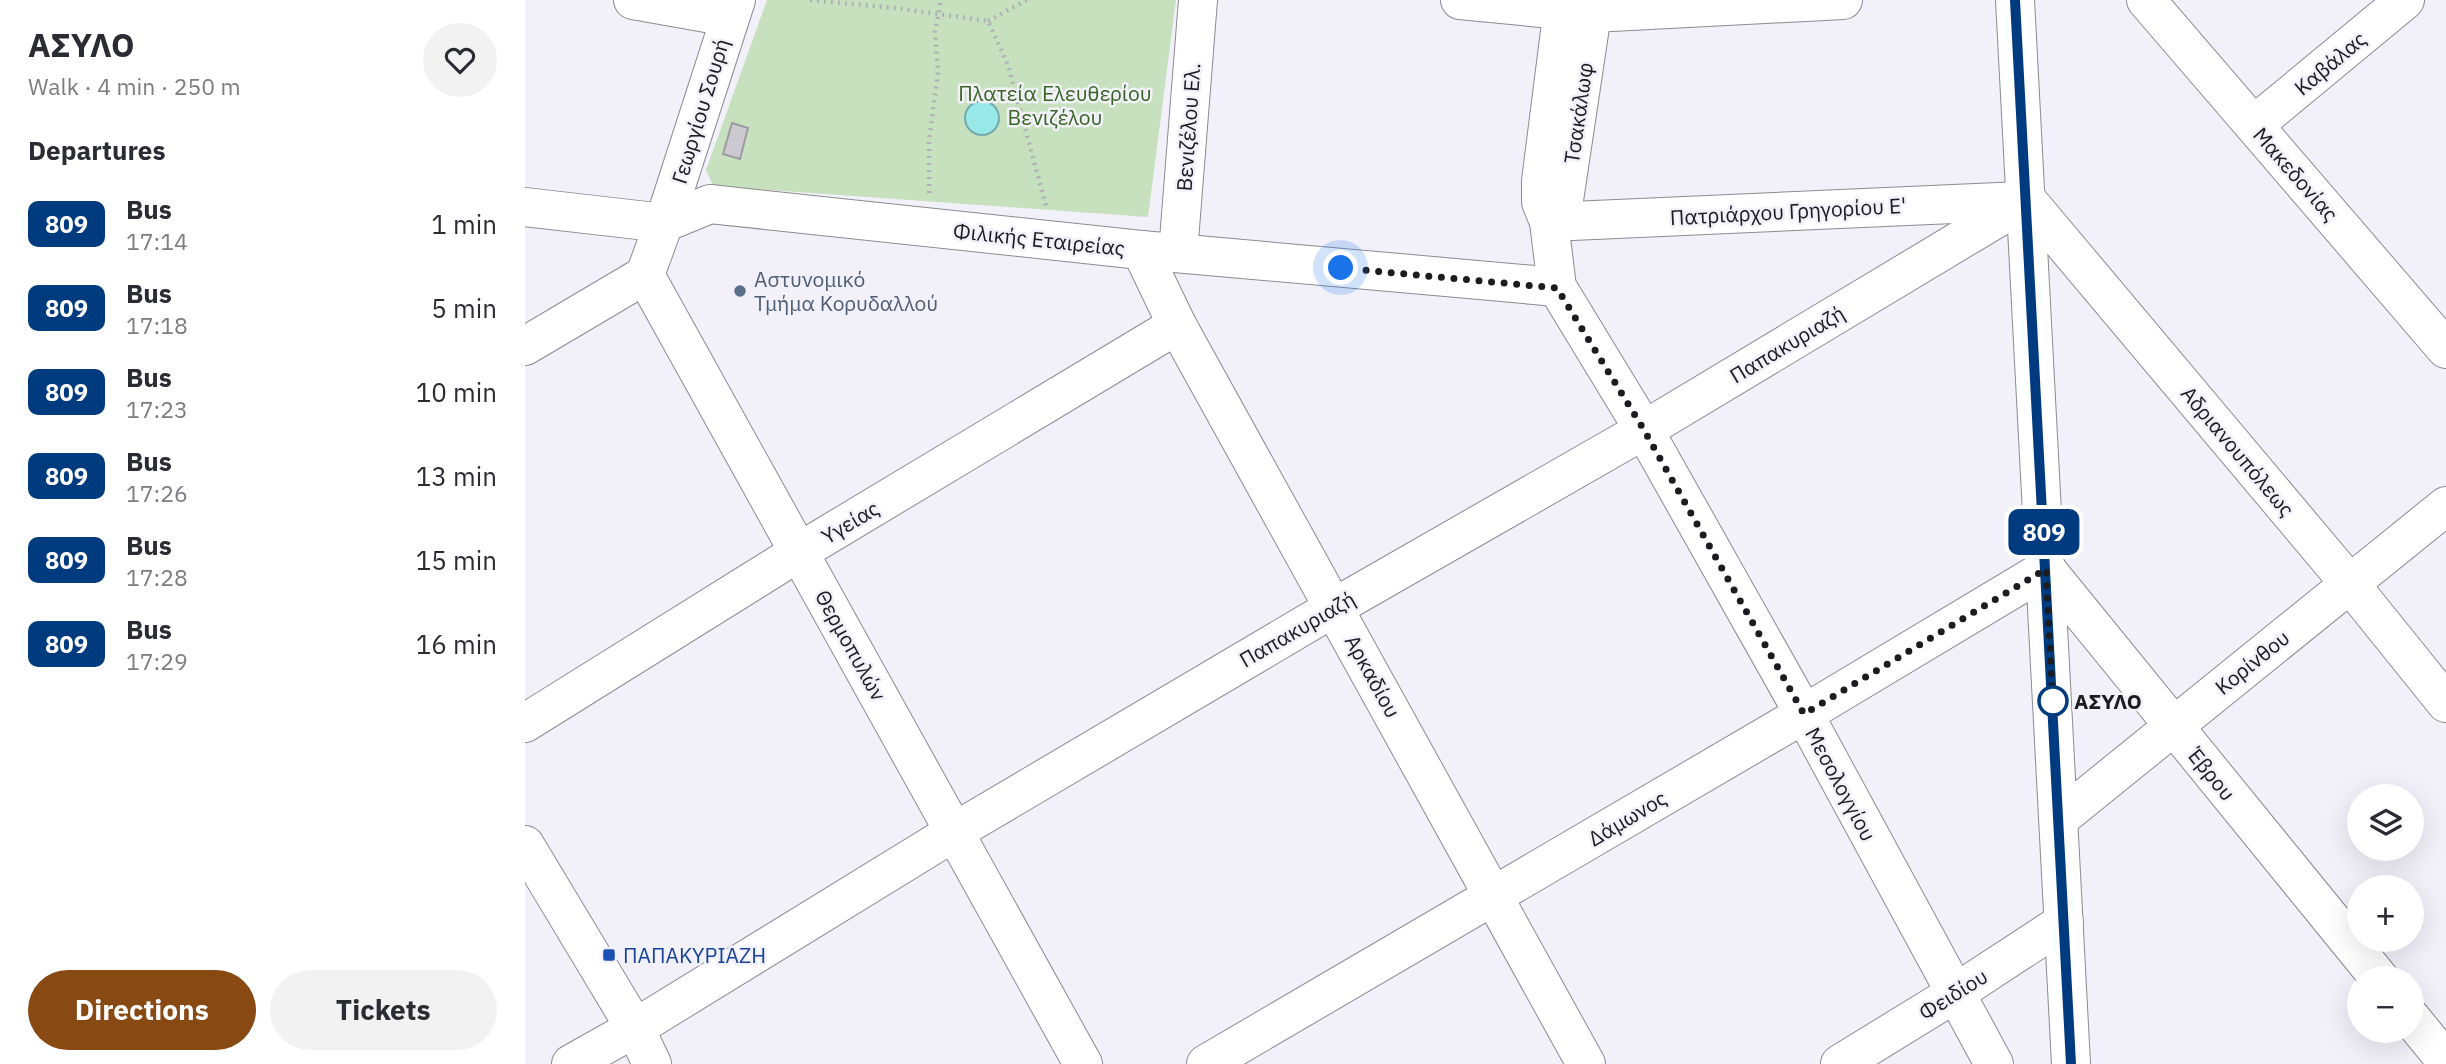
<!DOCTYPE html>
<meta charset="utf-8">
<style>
:root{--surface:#fff;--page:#f2f2f3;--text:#2b2b33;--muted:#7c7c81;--accent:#894913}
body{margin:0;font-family:"IBM Plex Sans",sans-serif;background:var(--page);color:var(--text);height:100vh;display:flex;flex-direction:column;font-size:26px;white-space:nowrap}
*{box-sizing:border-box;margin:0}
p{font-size:23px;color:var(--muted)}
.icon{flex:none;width:38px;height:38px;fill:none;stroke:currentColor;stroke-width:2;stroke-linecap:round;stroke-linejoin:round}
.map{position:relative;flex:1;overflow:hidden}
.side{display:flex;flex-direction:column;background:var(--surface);width:525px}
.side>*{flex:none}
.badge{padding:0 14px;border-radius:10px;font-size:24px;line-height:46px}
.tools{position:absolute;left:1822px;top:784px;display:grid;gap:14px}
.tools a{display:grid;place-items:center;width:77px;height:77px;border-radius:50%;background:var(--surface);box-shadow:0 7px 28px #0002;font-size:35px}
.you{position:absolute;width:35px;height:35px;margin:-18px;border:5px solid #fff;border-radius:50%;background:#1a73e8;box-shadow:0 0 0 10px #1a73e833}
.map>.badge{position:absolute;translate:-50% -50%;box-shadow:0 0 0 4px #fff}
h2{padding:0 28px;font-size:26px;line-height:63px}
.round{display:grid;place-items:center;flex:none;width:74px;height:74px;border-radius:37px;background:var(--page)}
.overview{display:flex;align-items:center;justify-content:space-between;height:119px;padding:0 28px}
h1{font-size:33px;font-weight:700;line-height:52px}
.cta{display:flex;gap:14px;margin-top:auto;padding:14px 28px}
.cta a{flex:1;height:80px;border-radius:42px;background:var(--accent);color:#fff;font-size:28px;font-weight:700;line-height:80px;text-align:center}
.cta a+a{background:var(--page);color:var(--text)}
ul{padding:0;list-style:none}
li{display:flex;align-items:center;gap:21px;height:84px;padding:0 28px}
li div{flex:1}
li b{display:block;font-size:26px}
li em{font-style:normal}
li .badge{min-width:77px;font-weight:700;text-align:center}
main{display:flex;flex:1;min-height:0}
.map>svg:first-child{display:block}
</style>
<main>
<section class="side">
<div class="overview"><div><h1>ΑΣΥΛΟ</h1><p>Walk · 4 min · 250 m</p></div><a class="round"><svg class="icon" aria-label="heart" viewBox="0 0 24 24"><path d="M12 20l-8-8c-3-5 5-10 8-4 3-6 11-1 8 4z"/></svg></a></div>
<h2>Departures</h2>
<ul>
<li><span class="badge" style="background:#003b80;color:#fff">809</span><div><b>Bus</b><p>17:14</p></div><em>1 min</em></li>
<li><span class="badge" style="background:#003b80;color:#fff">809</span><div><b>Bus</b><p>17:18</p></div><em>5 min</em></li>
<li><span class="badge" style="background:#003b80;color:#fff">809</span><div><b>Bus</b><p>17:23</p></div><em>10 min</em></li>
<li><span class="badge" style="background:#003b80;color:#fff">809</span><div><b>Bus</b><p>17:26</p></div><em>13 min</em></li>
<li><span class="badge" style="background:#003b80;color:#fff">809</span><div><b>Bus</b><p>17:28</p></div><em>15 min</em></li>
<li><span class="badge" style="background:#003b80;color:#fff">809</span><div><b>Bus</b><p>17:29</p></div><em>16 min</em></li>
</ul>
<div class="cta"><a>Directions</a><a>Tickets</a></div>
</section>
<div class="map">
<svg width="1921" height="1064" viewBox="0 0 1921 1064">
<rect width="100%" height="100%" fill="#f2f0f9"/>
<polygon fill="#c7e1be" points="242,0 651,0 623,217 188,186 181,170"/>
<circle fill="#99e8e9" stroke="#74aaac" stroke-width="2" cx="457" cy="118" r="17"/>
<polygon fill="#ccc9d1" stroke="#9d9aa2" stroke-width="2" points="207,123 223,128 215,159 198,154"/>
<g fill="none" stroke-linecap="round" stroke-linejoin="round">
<defs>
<g id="minor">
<polyline points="108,0 204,17"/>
<polyline points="211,0 139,223 120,275 558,1064"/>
<polyline points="935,0 1067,13 1318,0"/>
<polyline points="1039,0 1016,181 1016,202 1024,222 1032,287 1119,430 1279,714 1469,1064"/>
<polyline points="1490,0 1546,1064"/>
<polyline points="1621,0 1921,349"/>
<polyline points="1729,125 1880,0"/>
<polyline points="1039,200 1069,0"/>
<polyline points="1502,200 1825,584 1921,703"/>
<polyline points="0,207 139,223 185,204 616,250 1032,287"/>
<polyline points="1024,222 1496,201"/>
<polyline points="616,250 652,325 1061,1064"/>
<polyline points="653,253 673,0"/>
<polyline points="0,346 120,275"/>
<polyline points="0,723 274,552 652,325"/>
<polyline points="1534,819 1921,506"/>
<polyline points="0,845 110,1028 127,1064"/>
<polyline points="1886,1018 1921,1061"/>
<polyline points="46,1064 110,1028 429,832 810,607 1119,430 1502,200"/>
<polyline points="681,1064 1279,714 1521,569 1854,978"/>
<polyline points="1315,1064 1429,994 1539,922"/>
</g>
</defs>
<use href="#minor" stroke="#8c8a92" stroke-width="40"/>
<g stroke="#b1afb7" stroke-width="4.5" stroke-dasharray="2 5" stroke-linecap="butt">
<polyline points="285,0 370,8 463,21 483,65 521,206"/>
<polyline points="463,21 502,0"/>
<polyline points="404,193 404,141 413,72 410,32 416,0"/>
</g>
<use href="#minor" stroke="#fff" stroke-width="38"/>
</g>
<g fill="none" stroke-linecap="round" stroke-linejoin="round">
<defs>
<polyline id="line" points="1490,0 1546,1064"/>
</defs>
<use href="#line" stroke="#fff" stroke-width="16"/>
<use href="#line" stroke="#003b80" stroke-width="10"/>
<polyline stroke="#1c1b1f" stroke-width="7" stroke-dasharray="0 12.6" points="816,268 1032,288 1119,430 1279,714 1521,569 1528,708 1528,701"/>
</g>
<circle fill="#5c6f8a" stroke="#f2f0f9" stroke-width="2.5" cx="215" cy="291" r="7"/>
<circle fill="#fff" stroke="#003b80" stroke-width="3.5" cx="1528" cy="701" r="14"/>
<rect fill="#1a4fb4" stroke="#f2f0f9" stroke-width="2.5" x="77" y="948" width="14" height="14" rx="3.5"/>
<g text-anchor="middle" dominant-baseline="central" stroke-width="5" stroke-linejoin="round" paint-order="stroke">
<g font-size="21" fill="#1c1b1f" stroke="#f2f0f9">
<text transform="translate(1805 63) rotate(-40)">Καβάλας</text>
<text transform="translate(175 111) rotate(-73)">Γεωργίου Σουρή</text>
<text transform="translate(1053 113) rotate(-82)">Τσακάλωφ</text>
<text transform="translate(663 127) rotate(-86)">Βενιζέλου Ελ.</text>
<text transform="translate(1771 174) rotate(49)">Μακεδονίας</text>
<text transform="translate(1263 211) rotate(-3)">Πατριάρχου Γρηγορίου Ε'</text>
<text transform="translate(514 239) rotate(6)">Φιλικής Εταιρείας</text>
<text transform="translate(1262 344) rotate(-31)">Παπακυριαζή</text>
<text transform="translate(1713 451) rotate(50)">Αδριανουπόλεως</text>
<text transform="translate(325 522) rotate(-31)">Υγείας</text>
<text transform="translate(772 629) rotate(-30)">Παπακυριαζή</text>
<text transform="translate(326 645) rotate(61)">Θερμοπυλών</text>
<text transform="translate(1727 662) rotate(-39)">Κορίνθου</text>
<text transform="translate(848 676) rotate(61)">Αρκαδίου</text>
<text transform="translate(1687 774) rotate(51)">Έβρου</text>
<text transform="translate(1316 784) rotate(62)">Μεσολογγίου</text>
<text transform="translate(1102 818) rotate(-31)">Δάμωνος</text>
<text transform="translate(1428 994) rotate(-32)">Φειδίου</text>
</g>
<g font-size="21" fill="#386524" stroke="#f2f0f9">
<text x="530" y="93">Πλατεία Ελευθερίου<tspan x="530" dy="24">Βενιζέλου</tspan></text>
</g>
<g font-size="21" fill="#4e5e75" stroke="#f2f0f9" text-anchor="start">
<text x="229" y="279">Αστυνομικό<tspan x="229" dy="24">Τμήμα Κορυδαλλού</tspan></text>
</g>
<g font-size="21" font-weight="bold" fill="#1c1b1f" stroke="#f2f0f9" text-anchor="start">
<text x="1549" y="701">ΑΣΥΛΟ</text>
</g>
<g font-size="21" fill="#164399" stroke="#f2f0f9" text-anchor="start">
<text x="98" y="955">ΠΑΠΑΚΥΡΙΑΖΗ</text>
</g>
</g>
</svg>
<div class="tools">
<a><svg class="icon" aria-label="layers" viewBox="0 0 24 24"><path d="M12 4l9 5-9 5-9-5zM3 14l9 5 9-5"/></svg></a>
<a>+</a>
<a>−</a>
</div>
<div class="you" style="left:816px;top:268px"></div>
<b class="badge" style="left:1519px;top:532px;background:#003b80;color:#fff">809</b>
</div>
</main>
